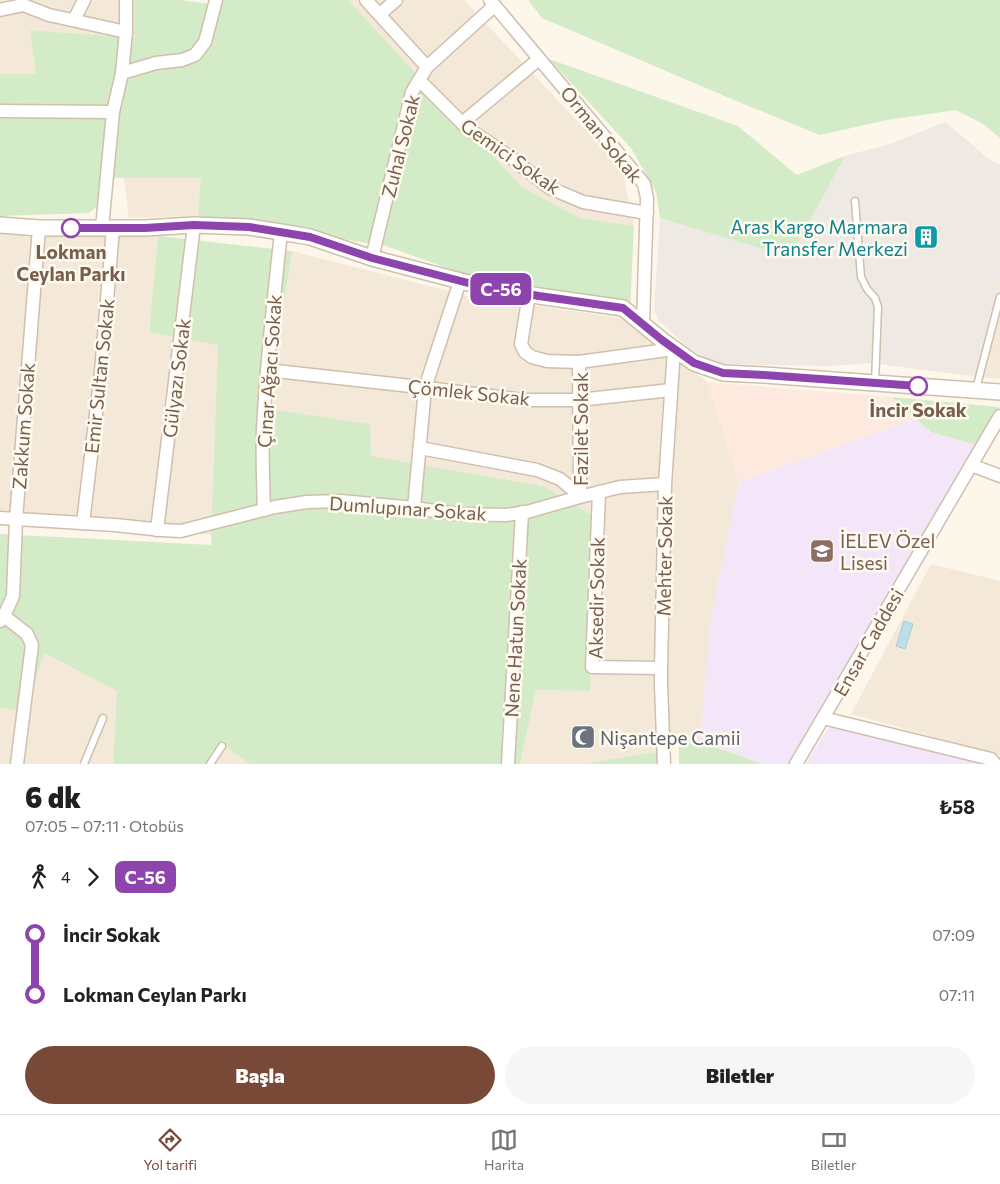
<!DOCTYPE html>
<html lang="tr">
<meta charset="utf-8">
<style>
:root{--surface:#fff;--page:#f6f6f6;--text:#202124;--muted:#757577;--line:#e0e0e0;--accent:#794937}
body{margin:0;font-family:Commissioner,sans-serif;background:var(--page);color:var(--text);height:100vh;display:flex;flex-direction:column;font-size:19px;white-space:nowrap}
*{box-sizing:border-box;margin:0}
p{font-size:16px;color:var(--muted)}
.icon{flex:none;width:28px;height:28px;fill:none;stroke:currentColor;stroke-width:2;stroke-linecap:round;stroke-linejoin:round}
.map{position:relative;height:764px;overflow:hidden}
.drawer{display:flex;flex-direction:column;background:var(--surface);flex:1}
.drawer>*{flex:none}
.badge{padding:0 10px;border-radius:8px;font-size:18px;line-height:32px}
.map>.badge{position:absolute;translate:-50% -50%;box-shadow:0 0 0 2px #fff}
.legs{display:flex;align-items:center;gap:8px;height:55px;padding:0 25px;font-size:16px}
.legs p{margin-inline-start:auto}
.overview{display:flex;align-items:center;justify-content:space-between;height:85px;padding:0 25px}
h1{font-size:28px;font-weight:800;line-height:38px}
.action{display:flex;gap:10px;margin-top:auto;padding:10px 25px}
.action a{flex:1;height:58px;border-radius:30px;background:var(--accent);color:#fff;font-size:20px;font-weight:800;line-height:58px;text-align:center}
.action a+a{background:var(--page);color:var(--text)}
ul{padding:0 25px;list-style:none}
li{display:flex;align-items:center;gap:18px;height:60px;font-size:19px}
li i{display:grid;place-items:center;width:8px;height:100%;margin:0 6px;background:currentColor}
li i::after{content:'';width:12px;height:12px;margin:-6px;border:4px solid;border-radius:50%;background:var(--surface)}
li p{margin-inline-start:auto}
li:first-child i{background:linear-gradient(#0000 50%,currentColor 0)}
li:last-child i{background:linear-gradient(currentColor 50%,#0000 0)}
.dock{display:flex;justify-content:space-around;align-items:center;height:70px;border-top:1px solid var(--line);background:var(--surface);font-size:14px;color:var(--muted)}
.dock a{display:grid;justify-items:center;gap:2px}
.dock .on{color:var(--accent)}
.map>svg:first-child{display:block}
</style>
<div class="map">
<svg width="1000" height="764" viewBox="0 0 1000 764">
<rect width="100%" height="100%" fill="#fdf6ea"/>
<g fill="#f4e9d8">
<polygon points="0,0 134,0 136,38 30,30 36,74 0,74"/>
<polygon points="348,0 464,0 622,169 634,226 580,218 521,186"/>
<polygon points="124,178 202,178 198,216 129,218"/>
<polygon points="0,233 158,236 149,332 218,344 212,535 0,516"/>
<polygon points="292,251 464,295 626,319 640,328 707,382 739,482 711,619 700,741 679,734 661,751 583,764 520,764 536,690 589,691 543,486 370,456 268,409"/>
<polygon points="1000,280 1000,379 979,377"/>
<polygon points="931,564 1000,581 1000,755 851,714"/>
<polygon points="43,653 118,691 113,764 0,764 0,708 25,712"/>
<polygon points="221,742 249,764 208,764"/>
</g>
<polygon fill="#fde9de" points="707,382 892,397 916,419 739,482"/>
<polygon fill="#eee9e2" points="945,122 989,159 1000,165 1000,280 979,377 871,363 830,366 715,364 700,355 685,345 659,321 654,309 660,218 769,251 796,247 845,156 893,143"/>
<g fill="#f3e6f9">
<polygon points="916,419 931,432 977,445 792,764 763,764 700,741 711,619 739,482"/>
<polygon points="829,727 933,750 984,764 806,764"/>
</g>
<g fill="#d4ebc7">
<polygon points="134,0 179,0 212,4 214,0 348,0 521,186 580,218 634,226 630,309 461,273 386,246 198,216 201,178 103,178 100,204 89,213 0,216 0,74 36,74 30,30 135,38"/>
<polygon points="528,0 1000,0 1000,138 983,124 956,110 887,120 820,135 734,100 542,18"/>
<polygon points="549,59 738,126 797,175 845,156 796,247 769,251 660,218 656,192 631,148"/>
<polygon points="158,236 292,251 268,409 370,424 371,456 543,486 593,516 590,691 536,690 520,764 249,764 221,742 208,764 113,764 117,691 44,653 25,712 0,708 0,534 211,545 218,345 149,332"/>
<polygon points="892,397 999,407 977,445 931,432"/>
<polygon points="679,734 763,764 679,764"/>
<polygon points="661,751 661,764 583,764"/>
</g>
<polygon fill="#bddee7" stroke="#a3cdd9" points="904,621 913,624 905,649 896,646"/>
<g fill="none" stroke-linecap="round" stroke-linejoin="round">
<defs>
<g id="service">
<polyline points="855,201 861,277 867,289 875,298 878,307 875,383"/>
<polyline points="976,389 1000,297"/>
<polyline points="84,764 103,718"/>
<polyline points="210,764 222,746"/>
</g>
<g id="minor">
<polyline points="366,0 427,67"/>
<polyline points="490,0 644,184 647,198 643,323"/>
<polyline points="0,10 23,5 49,15 126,32"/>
<polyline points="380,14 396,0"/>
<polyline points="74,20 84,0"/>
<polyline points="122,73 156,63 182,60 195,55 205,42 216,0"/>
<polyline points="419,80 467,128 510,157 550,188 583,202 647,213"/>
<polyline points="0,111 113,112"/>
<polyline points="462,123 539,59"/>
<polyline points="102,228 113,112 122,73 126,32 126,0"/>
<polyline points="372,258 412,92 427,67 494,6"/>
<polyline points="529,294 521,344 525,352 532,357 547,361 579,362 674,349 665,484 661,668 661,685 664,764"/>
<polyline points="579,362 580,496"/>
<polyline points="267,370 411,386 524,400 579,400 671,390"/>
<polyline points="420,448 537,470 560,479 580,496"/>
<polyline points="971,465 1000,476"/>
<polyline points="599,492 592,667 661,668"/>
<polyline points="414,508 425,388 460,281"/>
<path d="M264,510C263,483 262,457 263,430C266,364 274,298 281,232"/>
<polyline points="0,518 115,525 162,530 181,531 275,507 307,502 341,501 414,508 457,514 506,515 527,512 576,498 620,487 665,484"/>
<polyline points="83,523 101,372 113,228"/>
<polyline points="157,530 194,225"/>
<polyline points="0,615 4,616 27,634 32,645 17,764"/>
<polyline points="0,621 4,616 13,596 16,519 39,228"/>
<polyline points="823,718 991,759 995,764"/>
<polyline points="508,764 522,512"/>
<polyline points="796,764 1000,416"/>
</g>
<polyline id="tertiary" points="0,225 39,228 145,228 194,225 249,227 281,232 310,237 372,258 476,285 539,296 623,308 662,340 694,363 723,373 764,375 1000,392"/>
</defs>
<use href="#service" stroke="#cfbfae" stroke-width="9"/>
<use href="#minor" stroke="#cfbfae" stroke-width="15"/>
<use href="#tertiary" stroke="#cfbfae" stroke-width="18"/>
<use href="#service" stroke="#fff" stroke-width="6"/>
<use href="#minor" stroke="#fff" stroke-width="12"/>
<use href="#tertiary" stroke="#fff" stroke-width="15"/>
</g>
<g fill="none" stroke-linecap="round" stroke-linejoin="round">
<defs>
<polyline id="line-1" points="71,228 145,228 194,225 249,227 310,237 372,258 476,285 539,296 623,308 662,340 694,363 723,373 764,375 918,386"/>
</defs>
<use href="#line-1" stroke="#fff" stroke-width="11"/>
<use href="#line-1" stroke="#8e44ad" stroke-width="8"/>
</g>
<defs>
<symbol id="building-square" viewBox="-11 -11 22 22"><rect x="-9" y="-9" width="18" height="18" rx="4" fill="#0f9aa8" stroke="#fffaf0"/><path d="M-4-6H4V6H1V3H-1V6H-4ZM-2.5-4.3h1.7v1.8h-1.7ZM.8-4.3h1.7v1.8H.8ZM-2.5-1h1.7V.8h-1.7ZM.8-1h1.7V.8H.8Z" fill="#fff"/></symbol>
<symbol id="school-square" viewBox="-11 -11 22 22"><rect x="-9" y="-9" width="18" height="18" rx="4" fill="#8d6e63" stroke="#fffaf0"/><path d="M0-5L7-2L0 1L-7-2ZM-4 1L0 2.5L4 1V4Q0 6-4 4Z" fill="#fff"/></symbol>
<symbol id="mosque-square" viewBox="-11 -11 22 22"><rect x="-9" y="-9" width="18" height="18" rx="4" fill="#6b7280" stroke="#fffaf0"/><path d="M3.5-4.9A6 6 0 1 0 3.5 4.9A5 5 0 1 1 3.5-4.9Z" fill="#fff"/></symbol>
</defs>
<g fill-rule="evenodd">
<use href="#building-square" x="912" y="223" width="28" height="28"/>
<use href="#school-square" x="808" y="537" width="28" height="28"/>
<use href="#mosque-square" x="569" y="723" width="28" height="28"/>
</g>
<g fill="#fff" stroke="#8e44ad" stroke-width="2.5">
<circle cx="71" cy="228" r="9"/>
<circle cx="918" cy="386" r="9"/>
</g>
<g text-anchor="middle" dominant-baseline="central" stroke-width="5" stroke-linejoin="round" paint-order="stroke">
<g font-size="19" fill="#785e4c" stroke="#fffaf0">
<text transform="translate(602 134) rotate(51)">Orman Sokak</text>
<text transform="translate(400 146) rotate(-76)">Zuhal Sokak</text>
<text transform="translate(511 156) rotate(35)">Gemici Sokak</text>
<text transform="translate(269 371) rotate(-86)">Çınar Ağacı Sokak</text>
<text transform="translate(99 376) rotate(-84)">Emir Sultan Sokak</text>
<text transform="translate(176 378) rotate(-83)">Gülyazı Sokak</text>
<text transform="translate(469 392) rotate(6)">Çömlek Sokak</text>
<text transform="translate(23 426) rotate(-86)">Zakkum Sokak</text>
<text transform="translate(580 429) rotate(-90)">Fazilet Sokak</text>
<text transform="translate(408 508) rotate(4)">Dumlupınar Sokak</text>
<text transform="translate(664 556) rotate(-89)">Mehter Sokak</text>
<text transform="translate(596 598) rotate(-89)">Aksedir Sokak</text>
<text transform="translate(515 638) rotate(-87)">Nene Hatun Sokak</text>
<text transform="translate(868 642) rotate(-60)">Ensar Caddesi</text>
</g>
<g font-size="19" fill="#0d838f" stroke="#fffaf0" text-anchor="end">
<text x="908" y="226">Aras Kargo Marmara<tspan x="908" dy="22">Transfer Merkezi</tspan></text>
</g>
<g font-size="19" font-weight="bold" fill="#785e4c" stroke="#fffaf0">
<text x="71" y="251">Lokman<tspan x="71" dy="22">Ceylan Parkı</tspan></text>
<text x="918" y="409">İncir Sokak</text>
</g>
<g font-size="19" fill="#785e54" stroke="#fffaf0" text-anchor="start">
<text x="840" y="540">İELEV Özel<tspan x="840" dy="22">Lisesi</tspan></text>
</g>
<g font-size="19" fill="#5b616d" stroke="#fffaf0" text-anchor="start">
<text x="600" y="737">Nişantepe Camii</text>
</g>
</g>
</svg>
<b class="badge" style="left:501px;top:289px;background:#8e44ad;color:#fff">C-56</b>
</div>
<section class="drawer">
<div class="overview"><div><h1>6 dk</h1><p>07:05 – 07:11 · Otobüs</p></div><b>₺58</b></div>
<div class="legs"><svg class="icon" aria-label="walk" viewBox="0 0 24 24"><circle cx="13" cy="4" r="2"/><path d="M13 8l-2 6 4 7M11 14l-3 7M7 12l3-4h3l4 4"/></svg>4<svg class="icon" aria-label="forward" viewBox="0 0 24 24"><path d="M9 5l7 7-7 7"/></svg><b class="badge" style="background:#8e44ad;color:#fff">C-56</b></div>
<ul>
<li><i style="color:#8e44ad"></i><b>İncir Sokak</b><p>07:09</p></li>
<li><i style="color:#8e44ad"></i><b>Lokman Ceylan Parkı</b><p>07:11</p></li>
</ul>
<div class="action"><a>Başla</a><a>Biletler</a></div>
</section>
<nav class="dock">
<a class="on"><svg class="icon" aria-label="directions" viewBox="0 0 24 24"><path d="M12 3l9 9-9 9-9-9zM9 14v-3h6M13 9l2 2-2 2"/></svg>Yol tarifi</a>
<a><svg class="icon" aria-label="map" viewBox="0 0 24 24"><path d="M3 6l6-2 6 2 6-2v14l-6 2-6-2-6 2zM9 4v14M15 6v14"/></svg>Harita</a>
<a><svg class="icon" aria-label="tickets" viewBox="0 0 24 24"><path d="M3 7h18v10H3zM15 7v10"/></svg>Biletler</a>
</nav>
